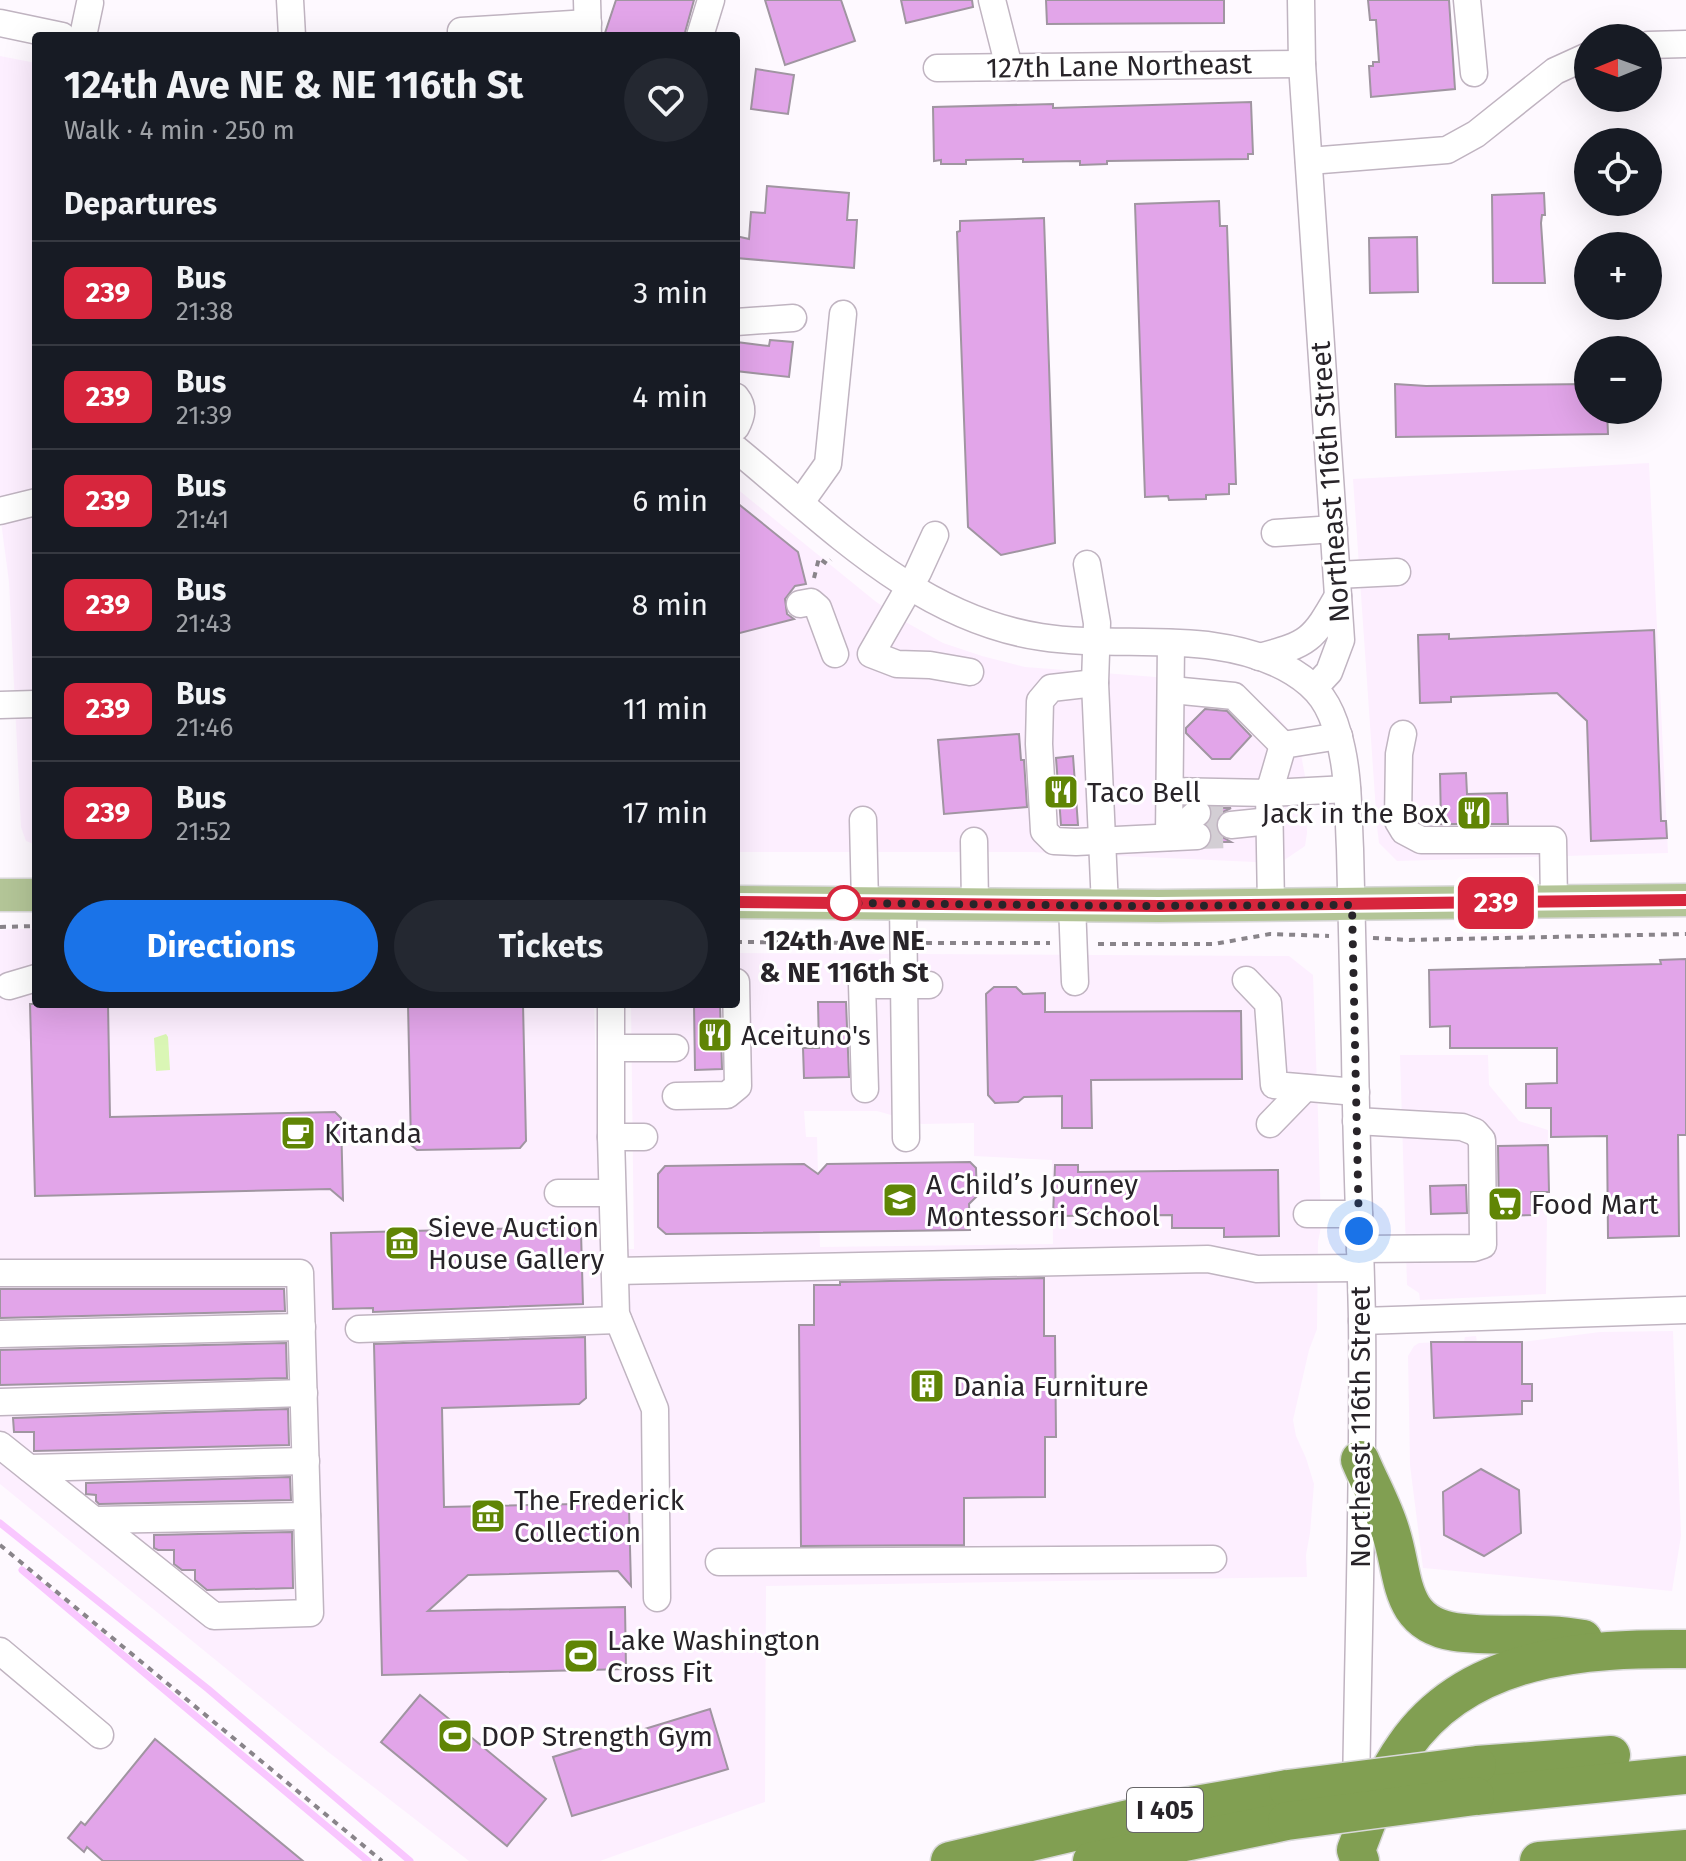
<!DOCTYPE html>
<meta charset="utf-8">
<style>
:root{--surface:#171b24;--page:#242831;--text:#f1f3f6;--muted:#9ea1a6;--line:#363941;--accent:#1a73e8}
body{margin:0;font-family:"Fira Sans",sans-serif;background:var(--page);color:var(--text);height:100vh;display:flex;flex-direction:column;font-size:30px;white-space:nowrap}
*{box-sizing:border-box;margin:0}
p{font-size:26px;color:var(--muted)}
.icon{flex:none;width:44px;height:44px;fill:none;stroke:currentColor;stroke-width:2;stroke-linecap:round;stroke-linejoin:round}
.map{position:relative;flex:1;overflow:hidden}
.details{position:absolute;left:32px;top:32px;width:708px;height:976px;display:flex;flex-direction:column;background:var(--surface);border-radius:8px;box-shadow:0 8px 32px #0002}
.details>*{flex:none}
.badge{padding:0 16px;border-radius:12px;font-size:28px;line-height:52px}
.needle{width:52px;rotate:269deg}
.buttons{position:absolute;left:1574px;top:24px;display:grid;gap:16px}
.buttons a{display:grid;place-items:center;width:88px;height:88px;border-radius:50%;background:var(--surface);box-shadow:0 8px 32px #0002;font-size:40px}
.you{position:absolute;width:40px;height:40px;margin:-20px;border:6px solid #fff;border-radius:50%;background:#1a73e8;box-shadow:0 0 0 12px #1a73e833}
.map>.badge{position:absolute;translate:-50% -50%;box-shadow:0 0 0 4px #fff}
h2{padding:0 32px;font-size:30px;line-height:72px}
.round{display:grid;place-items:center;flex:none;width:84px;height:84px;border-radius:42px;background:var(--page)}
.headline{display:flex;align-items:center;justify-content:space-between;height:136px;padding:0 32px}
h1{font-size:38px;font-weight:700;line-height:60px}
.primary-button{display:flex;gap:16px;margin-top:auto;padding:16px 32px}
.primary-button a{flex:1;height:92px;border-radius:48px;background:var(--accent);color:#fff;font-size:32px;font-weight:700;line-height:92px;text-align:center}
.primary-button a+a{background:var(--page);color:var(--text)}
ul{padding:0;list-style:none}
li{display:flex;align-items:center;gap:24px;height:104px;padding:0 32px;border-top:2px solid var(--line)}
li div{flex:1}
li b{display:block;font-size:30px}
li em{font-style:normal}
li .badge{min-width:88px;font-weight:700;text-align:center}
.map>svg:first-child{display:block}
</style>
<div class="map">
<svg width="1686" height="1861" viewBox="0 0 1686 1861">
<rect width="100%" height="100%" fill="#fef9ff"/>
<g fill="#fdefff" fill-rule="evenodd">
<polygon points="0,56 36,63 36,845 26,841 21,827 9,582 0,514"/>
<polygon points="1649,463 1668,853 1397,861 1379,843 1377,826 1353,479"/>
<polygon points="736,488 875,601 902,620 943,643 982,656 1025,667 1195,680 1252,696 1275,714 1295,737 1300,749 1305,776 1307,833 1305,846 1280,863 1031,852 736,852"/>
<path d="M11,929H36V1004H594L601,1249H634L631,1004H736V953L1289,956L1313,975L1318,1114L1321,1227L1318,1242L1317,1329L1309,1350L1293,1420L1296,1436L1306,1458L1314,1484L1310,1533L1306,1555L1307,1577L766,1586L765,1802L600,1861H469L327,1751L0,1484V930ZM804,1111H877L922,1124L974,1123V1156L1052,1160L1053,1244L820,1247L817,1137H806Z"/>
<polygon points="1400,1055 1488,1055 1489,1085 1519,1121 1548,1130 1546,1294 1420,1300 1419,1293 1407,1285"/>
<polygon points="1673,1331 1681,1536 1672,1591 1423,1568 1410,1465 1408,1356 1414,1346 1419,1343 1464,1341 1465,1337 1476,1336 1477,1343 1522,1342 1600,1332"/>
</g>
<polygon fill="#daf6b5" points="166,1034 168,1037 170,1070 156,1071 154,1038"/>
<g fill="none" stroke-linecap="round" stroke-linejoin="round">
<g stroke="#f9c7ff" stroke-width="7">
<polyline points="0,1523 208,1689 410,1861"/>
<polyline points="22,1570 368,1861"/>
</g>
</g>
<g fill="#e2a5e9" stroke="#a095a1" stroke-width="2">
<polygon points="616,0 694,0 684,36 604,36"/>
<polygon points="765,0 841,0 855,41 785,65"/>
<polygon points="901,0 972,0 973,7 906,23"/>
<polygon points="1046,0 1224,0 1224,23 1047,24"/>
<polygon points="1368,0 1449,0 1455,89 1371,97 1369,66 1373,66 1373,62 1379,62 1376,20 1370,20"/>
<polygon points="756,69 794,75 788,114 751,109"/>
<polygon points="1251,102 1253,154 1248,154 1248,159 1107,161 1107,164 1080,165 1080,161 1023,162 1023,159 966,160 966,164 941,164 941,160 934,161 933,107 1053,104 1053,108"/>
<polygon points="767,186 849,193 847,220 857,220 854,268 736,258 736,236 749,239 751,212 765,213"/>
<polygon points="1544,193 1545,215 1542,215 1541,223 1545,283 1493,283 1492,195"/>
<polygon points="1219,201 1220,226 1227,226 1236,484 1229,484 1229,494 1206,495 1206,499 1169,500 1168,496 1145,497 1135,204"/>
<polygon points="1044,218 1055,543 1001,555 968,527 957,232 960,231 960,221"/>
<polygon points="1417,237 1418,292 1370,293 1369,238"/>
<polygon points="770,340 793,342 789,377 736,371 736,342 769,346"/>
<polygon points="1395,384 1426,386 1588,384 1588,410 1607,410 1608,434 1396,437"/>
<polygon points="736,502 798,552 806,584 795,586 785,599 787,614 794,619 736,634"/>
<polygon points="1654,630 1661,821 1666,821 1667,838 1591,841 1587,721 1557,693 1451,697 1451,702 1420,703 1418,635 1449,634 1449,639"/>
<polygon points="1205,709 1227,711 1251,736 1230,759 1212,759 1186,733 1186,728"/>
<polygon points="1019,734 1021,760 1024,760 1027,807 944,814 938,740"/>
<polygon points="1073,756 1078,825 1061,825 1056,758"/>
<polygon points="1466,773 1467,794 1507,793 1508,824 1441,824 1440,774"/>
<polygon points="1212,808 1231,808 1221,813 1215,826 1219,835 1231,842 1212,842 1213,834 1208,825 1212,818"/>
<polygon points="1686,959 1686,1135 1678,1135 1679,1236 1608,1238 1607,1136 1551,1137 1551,1108 1526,1108 1526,1084 1557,1083 1557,1048 1450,1048 1450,1026 1430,1027 1429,970 1661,964 1660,960"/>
<polygon points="994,987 1016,987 1023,994 1045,993 1045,1012 1241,1011 1242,1079 1091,1080 1092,1128 1062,1128 1062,1096 1024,1097 1018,1102 995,1103 988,1095 986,994"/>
<polygon points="818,1002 846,1002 849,1077 804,1078 803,1048 819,1048"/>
<polygon points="30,1004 108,1004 110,1117 335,1112 341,1118 343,1200 330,1189 35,1196"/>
<polygon points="408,1004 523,1004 526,1141 520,1148 417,1150 411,1145"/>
<polygon points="694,1004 720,1004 722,1069 695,1070"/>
<polygon points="1548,1145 1549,1192 1531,1192 1532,1215 1499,1216 1498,1146"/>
<polygon points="970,1162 976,1168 977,1196 969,1204 970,1230 666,1234 658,1227 658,1174 665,1166 804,1164 818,1174 827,1164"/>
<polygon points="1055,1165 1078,1165 1078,1172 1278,1170 1279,1236 1224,1237 1224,1228 1172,1228 1172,1215 1053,1216"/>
<polygon points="1466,1185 1467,1213 1431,1214 1430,1186"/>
<polygon points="576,1227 581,1232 583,1304 373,1312 373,1308 333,1309 331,1233"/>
<polygon points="1044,1278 1044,1336 1055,1336 1056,1437 1045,1437 1045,1497 964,1498 964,1545 801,1546 799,1325 814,1325 814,1285 840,1285 840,1282"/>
<polygon points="0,1289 284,1289 285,1311 0,1318"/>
<polygon points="585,1337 586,1398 579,1404 442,1408 444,1507 623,1503 629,1509 631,1586 618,1571 468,1575 428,1611 625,1607 626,1669 382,1675 374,1344"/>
<polygon points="1431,1342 1522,1342 1522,1384 1532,1384 1532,1401 1522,1401 1522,1414 1434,1418"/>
<polygon points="286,1343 287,1378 0,1385 0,1350"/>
<polygon points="288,1409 289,1445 34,1451 34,1432 14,1432 13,1418"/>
<polygon points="1481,1469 1519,1490 1521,1533 1484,1556 1444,1535 1443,1492"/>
<polygon points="290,1477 291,1500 99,1504 96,1501 96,1495 86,1494 86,1483"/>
<polygon points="292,1532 293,1588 207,1590 195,1580 195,1570 182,1570 174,1564 174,1550 158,1550 154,1548 154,1535"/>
<polygon points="420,1695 546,1799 507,1846 381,1742"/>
<polygon points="710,1709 728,1769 572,1816 553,1757"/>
<polygon points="155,1739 303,1861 103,1861 87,1847 84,1852 68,1838 81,1822 85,1825"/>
</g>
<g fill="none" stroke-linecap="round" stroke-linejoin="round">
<g stroke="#d3ced4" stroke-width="26" stroke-dasharray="26 13" stroke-linecap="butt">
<polyline points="1197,813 1231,814"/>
<polyline points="1197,836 1231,835"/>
</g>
<defs>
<g id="minor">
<polyline points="290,0 292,36"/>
<polyline points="587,0 588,36"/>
<polyline points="992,0 1009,67"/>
<polyline points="1301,0 1302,64 1341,640 1329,672 1315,687"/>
<polyline points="1467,0 1474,73"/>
<polyline points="0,23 62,36"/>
<polyline points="461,31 588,23"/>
<polyline points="83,36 90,3"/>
<polyline points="700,36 711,0"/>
<polyline points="1648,45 1686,44"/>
<polyline points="937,68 1302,64"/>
<polyline points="1309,161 1447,150 1476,134 1555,71 1588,56"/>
<polyline points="736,322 793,318"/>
<path d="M736,397C744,407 742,416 736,427"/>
<path d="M736,449C829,525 917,618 1041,637C1123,650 1218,627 1293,672C1319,688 1330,705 1338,734C1349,771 1348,811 1350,849C1352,917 1353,985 1355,1053C1356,1141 1360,1230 1362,1319C1364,1478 1358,1638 1356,1797"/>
<polyline points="801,502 828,464 843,314"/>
<polyline points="0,511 36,502"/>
<polyline points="1275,533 1334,529"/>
<polyline points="935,535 918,572 871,654 897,664 930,665 970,672"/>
<polyline points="1087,564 1097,623 1095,683 1105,906"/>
<polyline points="1337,575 1397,572"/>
<polyline points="800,604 811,602 818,608 835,654"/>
<path d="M1259,657C1309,644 1313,640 1338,596"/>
<polyline points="1095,683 1051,688 1040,701 1039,744 1044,831 1054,841 1076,842 1197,836"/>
<polyline points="1172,690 1234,696 1283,745"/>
<polyline points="0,705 35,704"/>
<polyline points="1403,734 1399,754 1398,821 1404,831 1421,840 1553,840 1554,902"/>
<polyline points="1168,791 1269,793 1283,745 1339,736"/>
<polyline points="863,820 865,903"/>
<polyline points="1231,825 1270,821"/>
<polyline points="1169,837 1171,643"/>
<polyline points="1169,837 1197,813"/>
<polyline points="974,841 975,904"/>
<polyline points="903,903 906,1138"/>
<polyline points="1072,904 1075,982"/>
<polyline points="1271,905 1269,793 1347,789"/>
<polyline points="1246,980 1268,1003 1274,1085 1356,1092"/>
<polyline points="862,984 865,1089"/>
<polyline points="877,985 929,985"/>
<polyline points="9,986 36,978"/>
<polyline points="611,1004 611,1137 616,1314 655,1409 657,1598"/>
<polyline points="612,1048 675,1048"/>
<polyline points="676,1096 727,1095 738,1086 736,982"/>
<polyline points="1356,1121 1462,1127 1475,1132 1482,1140 1483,1245 1474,1248 1360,1249"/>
<polyline points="1270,1124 1305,1088"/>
<polyline points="611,1137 644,1137"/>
<polyline points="558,1193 612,1193"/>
<polyline points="1307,1214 1359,1214"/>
<polyline points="615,1271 1208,1259 1257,1269 1360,1268"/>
<polyline points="0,1273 300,1273 310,1613 214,1616 0,1445"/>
<polyline points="1362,1321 1686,1310"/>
<polyline points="359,1329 618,1320"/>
<polyline points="0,1334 302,1327"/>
<polyline points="0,1402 304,1393"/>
<polyline points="29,1468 306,1461"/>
<polyline points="95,1520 307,1516"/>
<polyline points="719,1562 1213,1559"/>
<polyline points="0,1651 100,1735"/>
</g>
<g id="major">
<polyline points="0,895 36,895"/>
<polyline points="736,902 1159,906 1686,900"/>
</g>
<g id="highway">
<path d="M1360,1460C1370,1484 1384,1508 1391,1533C1405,1577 1398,1623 1455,1632C1496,1638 1540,1631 1583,1639"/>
<polyline points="1477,1765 1611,1755"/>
<polyline points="1475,1796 1686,1775"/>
<polyline points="950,1861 1167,1810 1288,1789"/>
<polyline points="1092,1861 1287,1821"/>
<path d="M1360,1861L1356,1850C1370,1814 1382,1778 1405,1746C1468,1655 1585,1648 1686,1649"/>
<polyline points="1539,1861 1686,1849"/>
</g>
</defs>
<use href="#minor" stroke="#c0b4c1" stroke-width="29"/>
<use href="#major" stroke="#d8d8d8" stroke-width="35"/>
<use href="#highway" stroke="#d8d8d8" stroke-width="41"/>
<g stroke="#89848a" stroke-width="4" stroke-dasharray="6 6" stroke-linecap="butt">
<polyline points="814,578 819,558 827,564 831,560"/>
<polyline points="0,927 36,926"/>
<polyline points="1373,938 1409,940 1686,934"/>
<polyline points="736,942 882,943"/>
<polyline points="926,943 1050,943"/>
<polyline points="1098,944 1214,944 1270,934 1329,936"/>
<polyline points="0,1545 382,1861"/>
</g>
<use href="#minor" stroke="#fff" stroke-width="26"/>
<use href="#major" stroke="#b3c597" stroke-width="32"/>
<use href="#highway" stroke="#819f52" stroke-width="38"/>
<defs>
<g id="highway-bridge">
<polyline points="1288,1789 1477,1765"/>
<polyline points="1287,1821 1475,1796"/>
</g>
</defs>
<use href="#highway-bridge" stroke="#d8d8d8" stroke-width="41" stroke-linecap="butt"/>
<use href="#highway-bridge" stroke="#819f52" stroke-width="38"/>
</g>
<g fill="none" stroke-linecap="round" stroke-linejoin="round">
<defs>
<polyline id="line" points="736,902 1159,906 1686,900"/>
</defs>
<use href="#line" stroke="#fff" stroke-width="18"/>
<use href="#line" stroke="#d7263d" stroke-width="12"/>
<polyline stroke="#282429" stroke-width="8" stroke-dasharray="0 14.4" points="844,903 1132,906 1352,905 1359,1231"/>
</g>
<defs>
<symbol id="restaurant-square" viewBox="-11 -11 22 22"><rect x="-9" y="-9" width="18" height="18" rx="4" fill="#608505" stroke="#fff"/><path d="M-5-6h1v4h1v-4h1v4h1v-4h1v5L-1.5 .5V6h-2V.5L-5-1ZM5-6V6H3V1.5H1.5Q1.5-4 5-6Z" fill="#fff"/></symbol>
<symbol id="cafe-square" viewBox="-11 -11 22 22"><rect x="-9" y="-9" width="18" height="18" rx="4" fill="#608505" stroke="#fff"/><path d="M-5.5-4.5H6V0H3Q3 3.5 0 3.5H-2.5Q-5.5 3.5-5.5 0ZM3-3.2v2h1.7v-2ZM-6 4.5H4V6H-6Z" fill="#fff"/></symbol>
<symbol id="school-square" viewBox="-11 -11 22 22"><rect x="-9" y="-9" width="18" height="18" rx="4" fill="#608505" stroke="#fff"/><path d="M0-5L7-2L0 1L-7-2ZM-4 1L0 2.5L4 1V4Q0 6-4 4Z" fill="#fff"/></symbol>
<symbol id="supermarket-square" viewBox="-11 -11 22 22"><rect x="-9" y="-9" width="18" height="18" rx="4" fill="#608505" stroke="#fff"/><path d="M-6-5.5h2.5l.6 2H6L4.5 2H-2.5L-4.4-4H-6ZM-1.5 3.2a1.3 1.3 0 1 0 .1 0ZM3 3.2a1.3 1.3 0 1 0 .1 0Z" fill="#fff"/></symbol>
<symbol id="museum-square" viewBox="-11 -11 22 22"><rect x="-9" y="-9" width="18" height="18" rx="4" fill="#608505" stroke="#fff"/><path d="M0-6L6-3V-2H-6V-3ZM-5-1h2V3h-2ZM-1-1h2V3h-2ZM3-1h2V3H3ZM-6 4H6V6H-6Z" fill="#fff"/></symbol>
<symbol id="building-square" viewBox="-11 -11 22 22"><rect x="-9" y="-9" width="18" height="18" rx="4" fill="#608505" stroke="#fff"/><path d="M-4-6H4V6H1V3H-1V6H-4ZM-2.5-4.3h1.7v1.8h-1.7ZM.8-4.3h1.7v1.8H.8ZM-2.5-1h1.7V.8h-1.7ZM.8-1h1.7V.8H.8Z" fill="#fff"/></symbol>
<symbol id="stadium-square" viewBox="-11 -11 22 22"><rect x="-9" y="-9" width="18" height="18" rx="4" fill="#608505" stroke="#fff"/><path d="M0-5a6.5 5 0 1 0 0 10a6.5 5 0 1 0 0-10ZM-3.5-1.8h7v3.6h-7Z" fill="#fff"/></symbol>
</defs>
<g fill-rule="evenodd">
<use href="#restaurant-square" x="1041" y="772" width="40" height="40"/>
<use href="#restaurant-square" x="1454" y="793" width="40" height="40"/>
<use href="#restaurant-square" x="695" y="1015" width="40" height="40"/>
<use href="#cafe-square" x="278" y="1113" width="40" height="40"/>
<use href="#school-square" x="880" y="1180" width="40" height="40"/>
<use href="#supermarket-square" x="1485" y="1184" width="40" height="40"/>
<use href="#museum-square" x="382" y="1223" width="40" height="40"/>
<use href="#building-square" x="907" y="1366" width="40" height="40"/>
<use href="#museum-square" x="468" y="1496" width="40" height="40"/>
<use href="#stadium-square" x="561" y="1636" width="40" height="40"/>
<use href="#stadium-square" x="435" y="1716" width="40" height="40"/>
</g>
<circle fill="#fff" stroke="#d7263d" stroke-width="4" cx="844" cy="903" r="16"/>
<g text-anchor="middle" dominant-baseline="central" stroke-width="6" stroke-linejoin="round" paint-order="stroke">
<rect fill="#fff" stroke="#686669" stroke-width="2" x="1127" y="1788" width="76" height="44" rx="6"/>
<g font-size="26" font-weight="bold" fill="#282429">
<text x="1165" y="1810">I 405</text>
</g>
<g font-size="28" fill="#282429" stroke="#fff">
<text transform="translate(1119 66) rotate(-1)">127th Lane Northeast</text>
<text transform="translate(1330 482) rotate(-94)">Northeast 116th Street</text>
<text transform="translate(1360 1427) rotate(-90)">Northeast 116th Street</text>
</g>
<g font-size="28" fill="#282429" stroke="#fff" text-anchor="start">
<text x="1087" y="792">Taco Bell</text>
<text x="1448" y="813" text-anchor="end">Jack in the Box</text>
<text x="741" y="1035">Aceituno's</text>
<text x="324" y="1133">Kitanda</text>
<text x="926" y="1184">A Child’s Journey<tspan x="926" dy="32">Montessori School</tspan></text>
<text x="1531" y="1204">Food Mart</text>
<text x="428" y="1227">Sieve Auction<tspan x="428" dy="32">House Gallery</tspan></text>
<text x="953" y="1386">Dania Furniture</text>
<text x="514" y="1500">The Frederick<tspan x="514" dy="32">Collection</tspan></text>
<text x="607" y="1640">Lake Washington<tspan x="607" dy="32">Cross Fit</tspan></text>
<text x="481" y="1736">DOP Strength Gym</text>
</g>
<g font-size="28" font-weight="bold" fill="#282429" stroke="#fff">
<text x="844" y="940">124th Ave NE<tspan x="844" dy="32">&amp; NE 116th St</tspan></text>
</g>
</g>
</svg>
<div class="buttons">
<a><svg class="needle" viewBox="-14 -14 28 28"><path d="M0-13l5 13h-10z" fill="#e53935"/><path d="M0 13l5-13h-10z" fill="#9ea1a6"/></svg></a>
<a><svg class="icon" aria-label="locate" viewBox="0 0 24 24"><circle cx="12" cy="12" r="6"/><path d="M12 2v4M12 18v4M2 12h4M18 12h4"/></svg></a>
<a>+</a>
<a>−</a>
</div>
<div class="you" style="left:1359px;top:1231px"></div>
<b class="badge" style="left:1496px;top:903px;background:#d7263d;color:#fff">239</b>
<section class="details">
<div class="headline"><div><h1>124th Ave NE &amp; NE 116th St</h1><p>Walk · 4 min · 250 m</p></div><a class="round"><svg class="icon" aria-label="heart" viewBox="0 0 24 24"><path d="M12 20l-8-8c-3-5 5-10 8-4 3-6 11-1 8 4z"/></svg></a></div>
<h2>Departures</h2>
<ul>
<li><span class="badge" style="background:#d7263d;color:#fff">239</span><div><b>Bus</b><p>21:38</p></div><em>3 min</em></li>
<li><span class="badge" style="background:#d7263d;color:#fff">239</span><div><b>Bus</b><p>21:39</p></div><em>4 min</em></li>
<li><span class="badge" style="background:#d7263d;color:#fff">239</span><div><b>Bus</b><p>21:41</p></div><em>6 min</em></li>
<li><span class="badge" style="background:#d7263d;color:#fff">239</span><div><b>Bus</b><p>21:43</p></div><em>8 min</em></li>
<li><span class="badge" style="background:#d7263d;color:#fff">239</span><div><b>Bus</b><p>21:46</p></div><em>11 min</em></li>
<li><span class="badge" style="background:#d7263d;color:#fff">239</span><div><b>Bus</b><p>21:52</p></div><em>17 min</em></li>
</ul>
<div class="primary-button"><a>Directions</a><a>Tickets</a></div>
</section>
</div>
